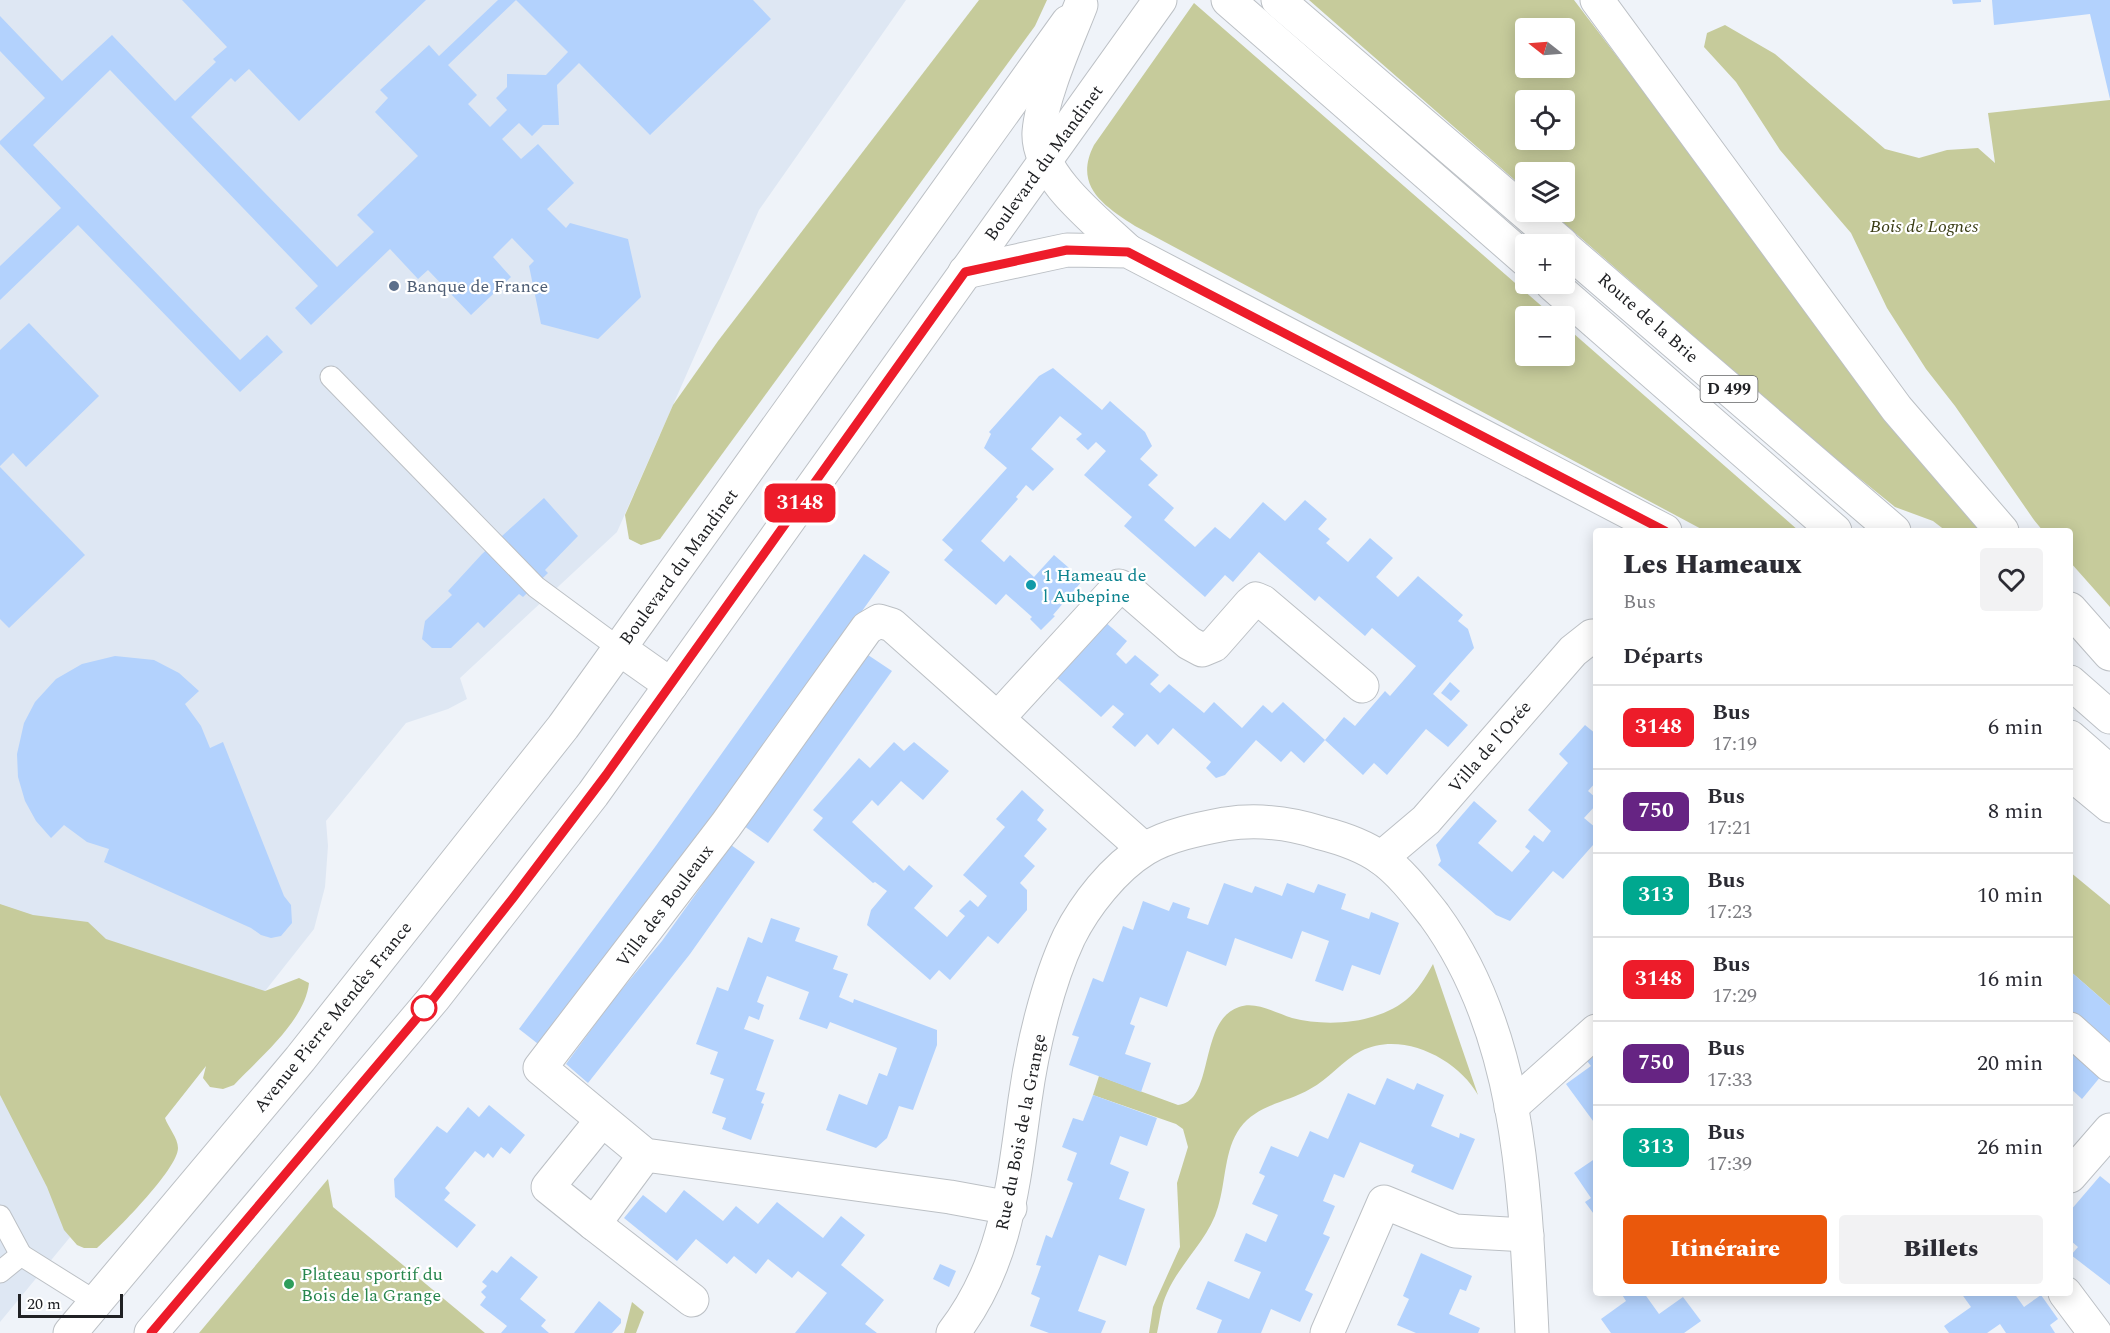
<!DOCTYPE html>
<html lang="fr">
<meta charset="utf-8">
<style>
:root{--surface:#fff;--page:#f2f2f3;--text:#2b2b33;--muted:#7c7c81;--line:#e1e1e2;--accent:#ea580c}
body{margin:0;font-family:Spectral,serif;background:var(--page);color:var(--text);height:100vh;display:flex;flex-direction:column;font-size:22px;white-space:nowrap}
*{box-sizing:border-box;margin:0}
p{font-size:20px;color:var(--muted)}
.icon{flex:none;width:33px;height:33px;fill:none;stroke:currentColor;stroke-width:2;stroke-linecap:round;stroke-linejoin:round}
.map{position:relative;flex:1;overflow:hidden}
.sheet{position:absolute;left:1593px;top:528px;width:480px;height:768px;display:flex;flex-direction:column;background:var(--surface);border-radius:6px;box-shadow:0 3px 15px #0003}
.sheet>*{flex:none}
.badge{padding:0 12px;border-radius:9px;font-size:21px;line-height:39px}
.needle{width:39px;rotate:287deg}
.buttons{position:absolute;left:1515px;top:18px;display:grid;gap:12px}
.buttons a{display:grid;place-items:center;width:60px;height:60px;border-radius:6px;background:var(--surface);box-shadow:0 3px 15px #0003;font-size:30px}
.scale{position:absolute;left:18px;bottom:15px;width:105px;box-sizing:border-box;padding-left:6px;border:3px solid #202124;border-top:0;font-size:16px;line-height:21px;white-space:nowrap;color:#202124;-webkit-text-stroke:4px #fff;paint-order:stroke}
.map>.badge{position:absolute;translate:-50% -50%;box-shadow:0 0 0 3px #fff}
h2{padding:0 30px;font-size:22px;line-height:54px}
.round{display:grid;place-items:center;flex:none;width:63px;height:63px;border-radius:6px;background:var(--page)}
.overview{display:flex;align-items:center;justify-content:space-between;height:102px;padding:0 30px}
h1{font-size:28px;font-weight:800;line-height:45px}
.action{display:flex;gap:12px;margin-top:auto;padding:12px 30px}
.action a{flex:1;height:69px;border-radius:6px;background:var(--accent);color:#fff;font-size:24px;font-weight:800;line-height:69px;text-align:center}
.action a+a{background:var(--page);color:var(--text)}
ul{padding:0;list-style:none}
li{display:flex;align-items:center;gap:18px;height:84px;padding:0 30px;border-top:2px solid var(--line)}
li div{flex:1}
li b{display:block;font-size:22px}
li em{font-style:normal}
li .badge{min-width:66px;font-weight:700;text-align:center}
.map>svg:first-child{display:block}
</style>
<div class="map">
<svg width="2110" height="1333" viewBox="0 0 2110 1333">
<rect width="100%" height="100%" fill="#eff3f9"/>
<polygon fill="#dee7f3" points="0,0 906,0 759,210 617,532 460,678 467,699 448,709 406,723 326,821 328,846 325,887 314,929 76,1230 0,1322"/>
<g fill="#c6cb9b" fill-rule="evenodd">
<polygon points="979,0 1047,0 1035,26 660,539 641,545 629,539 625,515 673,405 718,341"/>
<path d="M1309,0H1574L1795,290L1985,531H1946L1933,521L1895,507L1827,452L1551,212H1564V172H1526L1525,189ZM1526,28H1564V68H1526ZM1526,100H1564V140H1526Z"/>
<path d="M1194,3L1553,316H1526V356H1564L1565,326L1799,531H1705L1135,226C1104,206 1073,186 1094,145Z"/>
<polygon points="1725,25 1775,54 1885,149 1919,158 1947,150 1978,148 1995,163 1988,113 2110,100 2110,607 2070,562 2070,531 2043,531 2034,520 1955,406 1926,369 1887,308 1851,233 1780,150 1736,82 1704,47 1707,33"/>
<polygon points="2070,872 2110,905 2110,1006 2070,971"/>
<path d="M0,904L33,915L88,922L106,939L265,991L299,978L309,983C305,1021 259,1058 234,1085L223,1089L210,1087L203,1078L206,1066L165,1118C168,1127 178,1138 178,1148C178,1169 114,1233 97,1248H84L77,1245L64,1230L47,1187L0,1095Z"/>
<path d="M1433,964L1478,1095C1458,1059 1402,1030 1361,1051C1342,1061 1329,1079 1310,1089C1286,1103 1258,1104 1240,1128C1224,1150 1226,1182 1218,1207C1209,1239 1180,1263 1167,1293C1161,1305 1160,1320 1157,1333H1149L1153,1307L1180,1247L1177,1183L1188,1147L1183,1129L1176,1124L1093,1095L1099,1076L1178,1105C1215,1102 1198,1020 1239,1007C1256,1001 1276,1013 1292,1018C1327,1027 1376,1024 1406,1000C1418,990 1425,978 1433,964Z"/>
<polygon points="328,1179 333,1207 485,1333 199,1333"/>
<polygon points="632,1302 644,1312 636,1333 624,1333"/>
</g>
<g fill="#b3d2fd">
<polygon points="182,0 426,0 299,121 249,69 235,82 231,78 191,117 337,267 374,232 357,215 418,156 375,112 388,98 380,90 429,45 439,56 498,0 516,0 448,65 477,95 468,104 490,127 507,110 496,98 507,87 507,74 546,75 568,52 516,0 753,0 771,19 650,135 579,63 557,85 559,125 543,125 532,136 519,123 502,139 521,159 538,144 574,183 547,209 566,228 570,223 628,239 641,297 598,339 541,324 529,266 534,261 512,238 493,257 511,277 471,315 428,270 418,279 390,249 311,325 295,308 318,286 110,70 33,145 240,360 267,335 283,352 240,392 78,225 0,300 0,266 61,208 0,144 0,141 45,98 0,51 0,16 62,81 112,35 175,101 216,62 213,59 227,47"/>
<polygon points="1952,0 1981,0 1981,2 1953,4"/>
<polygon points="1992,0 2110,0 2110,99 2090,14 1994,25"/>
<polygon points="29,323 99,396 26,467 13,453 0,466 0,350"/>
<polygon points="1053,368 1102,410 1110,401 1145,432 1152,446 1140,459 1158,475 1148,485 1174,508 1164,520 1195,547 1215,527 1230,539 1263,502 1285,521 1305,500 1327,519 1318,529 1330,539 1326,543 1348,562 1370,538 1393,558 1376,577 1398,597 1418,576 1463,615 1458,621 1468,629 1474,648 1433,694 1468,725 1448,747 1426,729 1387,775 1374,763 1363,775 1325,740 1344,717 1355,726 1385,691 1390,696 1416,666 1372,628 1365,636 1319,596 1315,601 1259,552 1233,582 1225,575 1205,597 1124,526 1132,517 1084,475 1106,451 1096,442 1088,450 1076,439 1082,434 1060,416 1031,449 1054,469 1033,491 1026,485 1016,497 1018,499 981,541 1004,562 1010,555 1034,577 1054,555 1083,580 1053,615 1055,616 1041,630 1030,619 1032,617 1006,594 996,605 944,560 953,550 942,540 1007,468 984,448 991,434 989,432 1039,376"/>
<polygon points="0,467 85,555 9,628 0,619"/>
<polygon points="544,498 578,536 545,570 548,573 523,597 519,594 484,628 478,622 451,648 432,648 422,639 425,621 452,595 448,591 482,554"/>
<polygon points="864,554 890,572 700,837 542,1047 519,1029 655,847"/>
<polygon points="1104,621 1127,641 1116,654 1126,664 1135,655 1159,675 1150,684 1160,693 1169,684 1204,713 1214,702 1242,728 1263,705 1272,713 1283,702 1325,740 1304,763 1291,751 1281,762 1256,740 1225,775 1216,778 1206,768 1211,762 1173,728 1158,745 1147,734 1135,747 1112,727 1124,714 1113,705 1101,717 1056,677"/>
<polygon points="868,655 892,671 768,843 744,826"/>
<polygon points="115,656 154,660 179,673 199,691 185,704 201,726 210,748 223,742 284,896 291,905 292,923 281,936 271,938 261,935 251,928 104,862 109,849 87,842 64,825 51,838 36,821 25,801 18,777 17,754 24,723 35,702 56,679 82,664"/>
<polygon points="1450,682 1460,691 1451,701 1441,693"/>
<polygon points="1585,725 1596,734 1596,782 1588,791 1596,798 1596,805 1584,818 1596,828 1593,845 1563,879 1553,871 1510,921 1496,915 1438,865 1441,861 1436,845 1474,801 1497,821 1478,843 1512,872 1530,851 1525,847 1534,835 1543,842 1551,831 1528,810 1568,763 1559,754"/>
<polygon points="894,742 904,751 914,742 949,771 923,800 901,781 878,806 872,800 852,822 904,871 909,865 933,886 914,908 947,937 965,916 959,911 970,900 978,907 987,896 963,875 1005,827 996,819 1022,790 1044,810 1037,820 1047,829 1024,856 1035,866 1020,883 1027,890 1027,910 998,944 988,936 950,980 939,970 930,980 867,925 871,910 887,891 875,882 873,883 813,830 823,818 813,810 859,758 870,768"/>
<polygon points="731,845 755,862 690,954 588,1083 566,1064 613,1000 662,941"/>
<polygon points="1224,883 1252,893 1255,886 1282,896 1287,883 1314,893 1318,884 1346,894 1341,909 1369,919 1371,912 1399,923 1380,975 1352,965 1343,991 1315,981 1329,941 1302,931 1292,959 1235,938 1226,966 1187,951 1167,1007 1140,997 1130,1024 1135,1026 1125,1054 1151,1063 1141,1092 1069,1065 1079,1037 1072,1035 1093,978 1103,982 1123,926 1133,930 1143,901 1169,911 1173,902 1190,908 1187,918 1208,925"/>
<polygon points="771,918 800,928 795,941 838,956 833,969 848,974 839,997 853,1003 854,999 937,1030 937,1045 913,1110 899,1106 887,1138 876,1148 826,1130 839,1094 867,1105 879,1073 887,1076 897,1048 830,1022 827,1029 799,1019 809,992 767,976 757,1002 764,1005 759,1020 749,1016 744,1029 774,1040 756,1090 765,1093 761,1103 764,1104 751,1140 722,1129 726,1118 712,1113 724,1079 710,1074 718,1052 696,1044 717,987 728,991 748,937 762,943"/>
<polygon points="2070,971 2110,1006 2110,1046 2070,1011"/>
<polygon points="2070,1049 2101,1076 2082,1099 2070,1088"/>
<polygon points="1596,1055 1596,1125 1566,1084 1591,1066 1587,1061"/>
<polygon points="1387,1078 1414,1090 1417,1083 1444,1095 1431,1126 1459,1138 1460,1133 1475,1139 1453,1190 1411,1172 1414,1165 1360,1142 1344,1178 1334,1174 1323,1201 1335,1206 1323,1234 1330,1237 1305,1290 1313,1294 1300,1322 1271,1309 1261,1333 1217,1333 1222,1320 1196,1309 1208,1281 1249,1299 1261,1272 1234,1261 1246,1233 1266,1242 1278,1215 1252,1204 1265,1176 1259,1173 1271,1146 1298,1157 1310,1131 1328,1139 1348,1093 1375,1105"/>
<polygon points="1093,1095 1157,1118 1147,1146 1120,1136 1110,1164 1129,1172 1119,1199 1145,1209 1126,1266 1099,1255 1078,1311 1106,1321 1101,1333 1049,1333 1030,1326 1040,1298 1031,1294 1041,1266 1036,1265 1046,1235 1052,1238 1073,1183 1067,1180 1077,1153 1062,1147 1073,1118 1083,1121"/>
<polygon points="489,1105 525,1135 510,1154 501,1147 493,1158 488,1153 484,1158 475,1151 445,1188 450,1193 444,1200 476,1225 457,1248 395,1197 394,1179 437,1126 447,1133 468,1107 479,1117"/>
<polygon points="1596,1158 1596,1217 1585,1202 1591,1198 1574,1173"/>
<polygon points="2100,1176 2110,1184 2110,1285 2071,1255 2078,1247 2070,1240 2070,1211"/>
<polygon points="684,1190 723,1221 736,1206 758,1224 777,1202 823,1238 841,1216 865,1235 841,1265 884,1300 865,1324 877,1333 795,1333 827,1293 798,1271 792,1278 768,1259 756,1274 734,1256 727,1264 696,1239 677,1261 624,1218 643,1195 666,1213"/>
<polygon points="1421,1253 1472,1276 1466,1291 1460,1289 1449,1314 1480,1328 1478,1333 1416,1333 1397,1325 1409,1299 1403,1296"/>
<polygon points="511,1256 538,1277 520,1299 546,1320 541,1326 549,1333 501,1333 507,1326 480,1305 486,1297 481,1292 487,1286 482,1282 492,1270 497,1273"/>
<polygon points="940,1264 956,1271 949,1287 933,1279"/>
<polygon points="1621,1293 1644,1293 1659,1314 1683,1297 1701,1321 1684,1333 1611,1333 1601,1319 1626,1301"/>
<polygon points="1961,1293 2014,1293 2024,1307 2041,1295 2058,1319 2050,1325 2055,1333 2006,1333 2000,1324 1987,1333 1949,1333 1944,1326 1971,1307"/>
<polygon points="599,1301 621,1319 621,1323 612,1333 574,1333"/>
</g>
<g fill="none" stroke-linecap="round" stroke-linejoin="round">
<defs>
<g id="service">
<polyline points="331,377 536,587 620,649"/>
<polyline points="0,1216 21,1255"/>
<polyline points="0,1272 21,1255 96,1302"/>
</g>
<g id="minor">
<polyline points="620,649 671,685"/>
<polyline points="998,718 1119,586 1128,590 1189,643 1202,650 1214,645 1250,604 1256,599 1263,602 1362,686"/>
<polyline points="1381,858 1426,820 1573,651 1592,636 1596,636"/>
<polyline points="2070,1029 2110,1065"/>
<polyline points="1511,1107 1596,1031"/>
<polyline points="602,1120 548,1187 594,1224 645,1155"/>
<polyline points="2070,1176 2110,1130"/>
<polyline points="1010,1208 950,1197 645,1155 540,1068 726,825 867,628 879,621 892,625 1144,849"/>
<polyline points="594,1224 692,1300"/>
<polyline points="2065,1293 2095,1333"/>
<path d="M953,1333C1007,1263 1013,1185 1025,1100C1032,1049 1047,984 1069,937C1085,905 1114,868 1145,849C1168,835 1199,829 1225,824C1258,819 1290,823 1321,833C1341,838 1364,846 1381,858C1402,873 1418,895 1434,915C1521,1034 1525,1191 1532,1333"/>
<polyline points="1327,1333 1384,1202 1455,1231 1527,1235"/>
</g>
<g id="tertiary">
<polyline points="70,1333 300,1059 563,727 1068,22"/>
<polyline points="151,1333 434,998 593,794 1160,0"/>
</g>
<g id="trunk">
<polyline points="1228,0 1526,260"/>
<polyline points="1278,0 1562,244"/>
<polyline points="1597,0 1897,409 2002,531"/>
<path d="M1081,5C1067,41 1042,95 1039,132C1036,176 1100,224 1128,251"/>
<polyline points="1564,247 1894,531"/>
<polyline points="965,272 1067,250 1128,251 1665,531"/>
<polyline points="1552,284 1835,531"/>
<polyline points="2070,609 2110,654"/>
<polyline points="2070,682 2110,717"/>
<polyline points="2070,737 2110,772"/>
<polyline points="2070,773 2110,806"/>
</g>
</defs>
<use href="#service" stroke="#bcc0c5" stroke-width="23"/>
<use href="#minor" stroke="#bcc0c5" stroke-width="35"/>
<use href="#tertiary" stroke="#bcc0c5" stroke-width="35"/>
<use href="#trunk" stroke="#bcc0c5" stroke-width="35"/>
<use href="#service" stroke="#fff" stroke-width="21"/>
<use href="#minor" stroke="#fff" stroke-width="33"/>
<use href="#tertiary" stroke="#fff" stroke-width="33"/>
<use href="#trunk" stroke="#fff" stroke-width="33"/>
</g>
<g fill="none" stroke-linecap="round" stroke-linejoin="round">
<defs>
<polyline id="line" points="151,1333 434,998 513,898 606,775 965,272 1067,250 1128,252 1665,531"/>
</defs>
<use href="#line" stroke="#fff" stroke-width="14"/>
<use href="#line" stroke="#ed1c2a" stroke-width="9"/>
</g>
<circle fill="#5c6f8a" stroke="#fff" stroke-width="2" cx="394" cy="286" r="6"/>
<circle fill="#0f9aa8" stroke="#fff" stroke-width="2" cx="1031" cy="585" r="6"/>
<circle fill="#fff" stroke="#ed1c2a" stroke-width="3" cx="424" cy="1008" r="12"/>
<circle fill="#2e9e5b" stroke="#fff" stroke-width="2" cx="289" cy="1284" r="6"/>
<g text-anchor="middle" dominant-baseline="central" stroke-width="4.5" stroke-linejoin="round" paint-order="stroke">
<rect fill="#fff" stroke="#636466" stroke-width="1.5" x="1700.5" y="376" width="57" height="26" rx="4.5"/>
<g font-size="16" font-weight="bold" fill="#202124">
<text x="1729" y="389">D 499</text>
</g>
<g font-size="18" fill="#202124" stroke="#fff">
<text transform="translate(1044 163) rotate(-54)">Boulevard du Mandinet</text>
<text transform="translate(1648 318) rotate(41)">Route de la Brie</text>
<text transform="translate(679 567) rotate(-54)">Boulevard du Mandinet</text>
<text transform="translate(1490 747) rotate(-49)">Villa de l'Orée</text>
<text transform="translate(665 906) rotate(-53)">Villa des Bouleaux</text>
<text transform="translate(333 1017) rotate(-51)">Avenue Pierre Mendès France</text>
<text transform="translate(1021 1132) rotate(-79)">Rue du Bois de la Grange</text>
</g>
<g font-size="18" font-style="italic" fill="#383b13" stroke="#fff">
<text x="1924" y="226">Bois de Lognes</text>
</g>
<g font-size="18" fill="#4e5e75" stroke="#fff" text-anchor="start">
<text x="406" y="286">Banque de France</text>
</g>
<g font-size="18" fill="#0d838f" stroke="#fff" text-anchor="start">
<text x="1043" y="575">1 Hameau de<tspan x="1043" dy="21">l Aubepine</tspan></text>
</g>
<g font-size="18" fill="#27864d" stroke="#fff" text-anchor="start">
<text x="301" y="1274">Plateau sportif du<tspan x="301" dy="21">Bois de la Grange</tspan></text>
</g>
</g>
</svg>
<div class="buttons">
<a><svg class="needle" viewBox="-14 -14 28 28"><path d="M0-13l5 13h-10z" fill="#e53935"/><path d="M0 13l5-13h-10z" fill="#7c7c81"/></svg></a>
<a><svg class="icon" aria-label="locate" viewBox="0 0 24 24"><circle cx="12" cy="12" r="6"/><path d="M12 2v4M12 18v4M2 12h4M18 12h4"/></svg></a>
<a><svg class="icon" aria-label="layers" viewBox="0 0 24 24"><path d="M12 4l9 5-9 5-9-5zM3 14l9 5 9-5"/></svg></a>
<a>+</a>
<a>−</a>
</div>
<div class="scale">20 m</div>
<b class="badge" style="left:800px;top:503px;background:#ed1c2a;color:#fff">3148</b>
<section class="sheet">
<div class="overview"><div><h1>Les Hameaux</h1><p>Bus</p></div><a class="round"><svg class="icon" aria-label="heart" viewBox="0 0 24 24"><path d="M12 20l-8-8c-3-5 5-10 8-4 3-6 11-1 8 4z"/></svg></a></div>
<h2>Départs</h2>
<ul>
<li><span class="badge" style="background:#ed1c2a;color:#fff">3148</span><div><b>Bus</b><p>17:19</p></div><em>6 min</em></li>
<li><span class="badge" style="background:#662483;color:#fff">750</span><div><b>Bus</b><p>17:21</p></div><em>8 min</em></li>
<li><span class="badge" style="background:#00a88f;color:#fff">313</span><div><b>Bus</b><p>17:23</p></div><em>10 min</em></li>
<li><span class="badge" style="background:#ed1c2a;color:#fff">3148</span><div><b>Bus</b><p>17:29</p></div><em>16 min</em></li>
<li><span class="badge" style="background:#662483;color:#fff">750</span><div><b>Bus</b><p>17:33</p></div><em>20 min</em></li>
<li><span class="badge" style="background:#00a88f;color:#fff">313</span><div><b>Bus</b><p>17:39</p></div><em>26 min</em></li>
</ul>
<div class="action"><a>Itinéraire</a><a>Billets</a></div>
</section>
</div>
